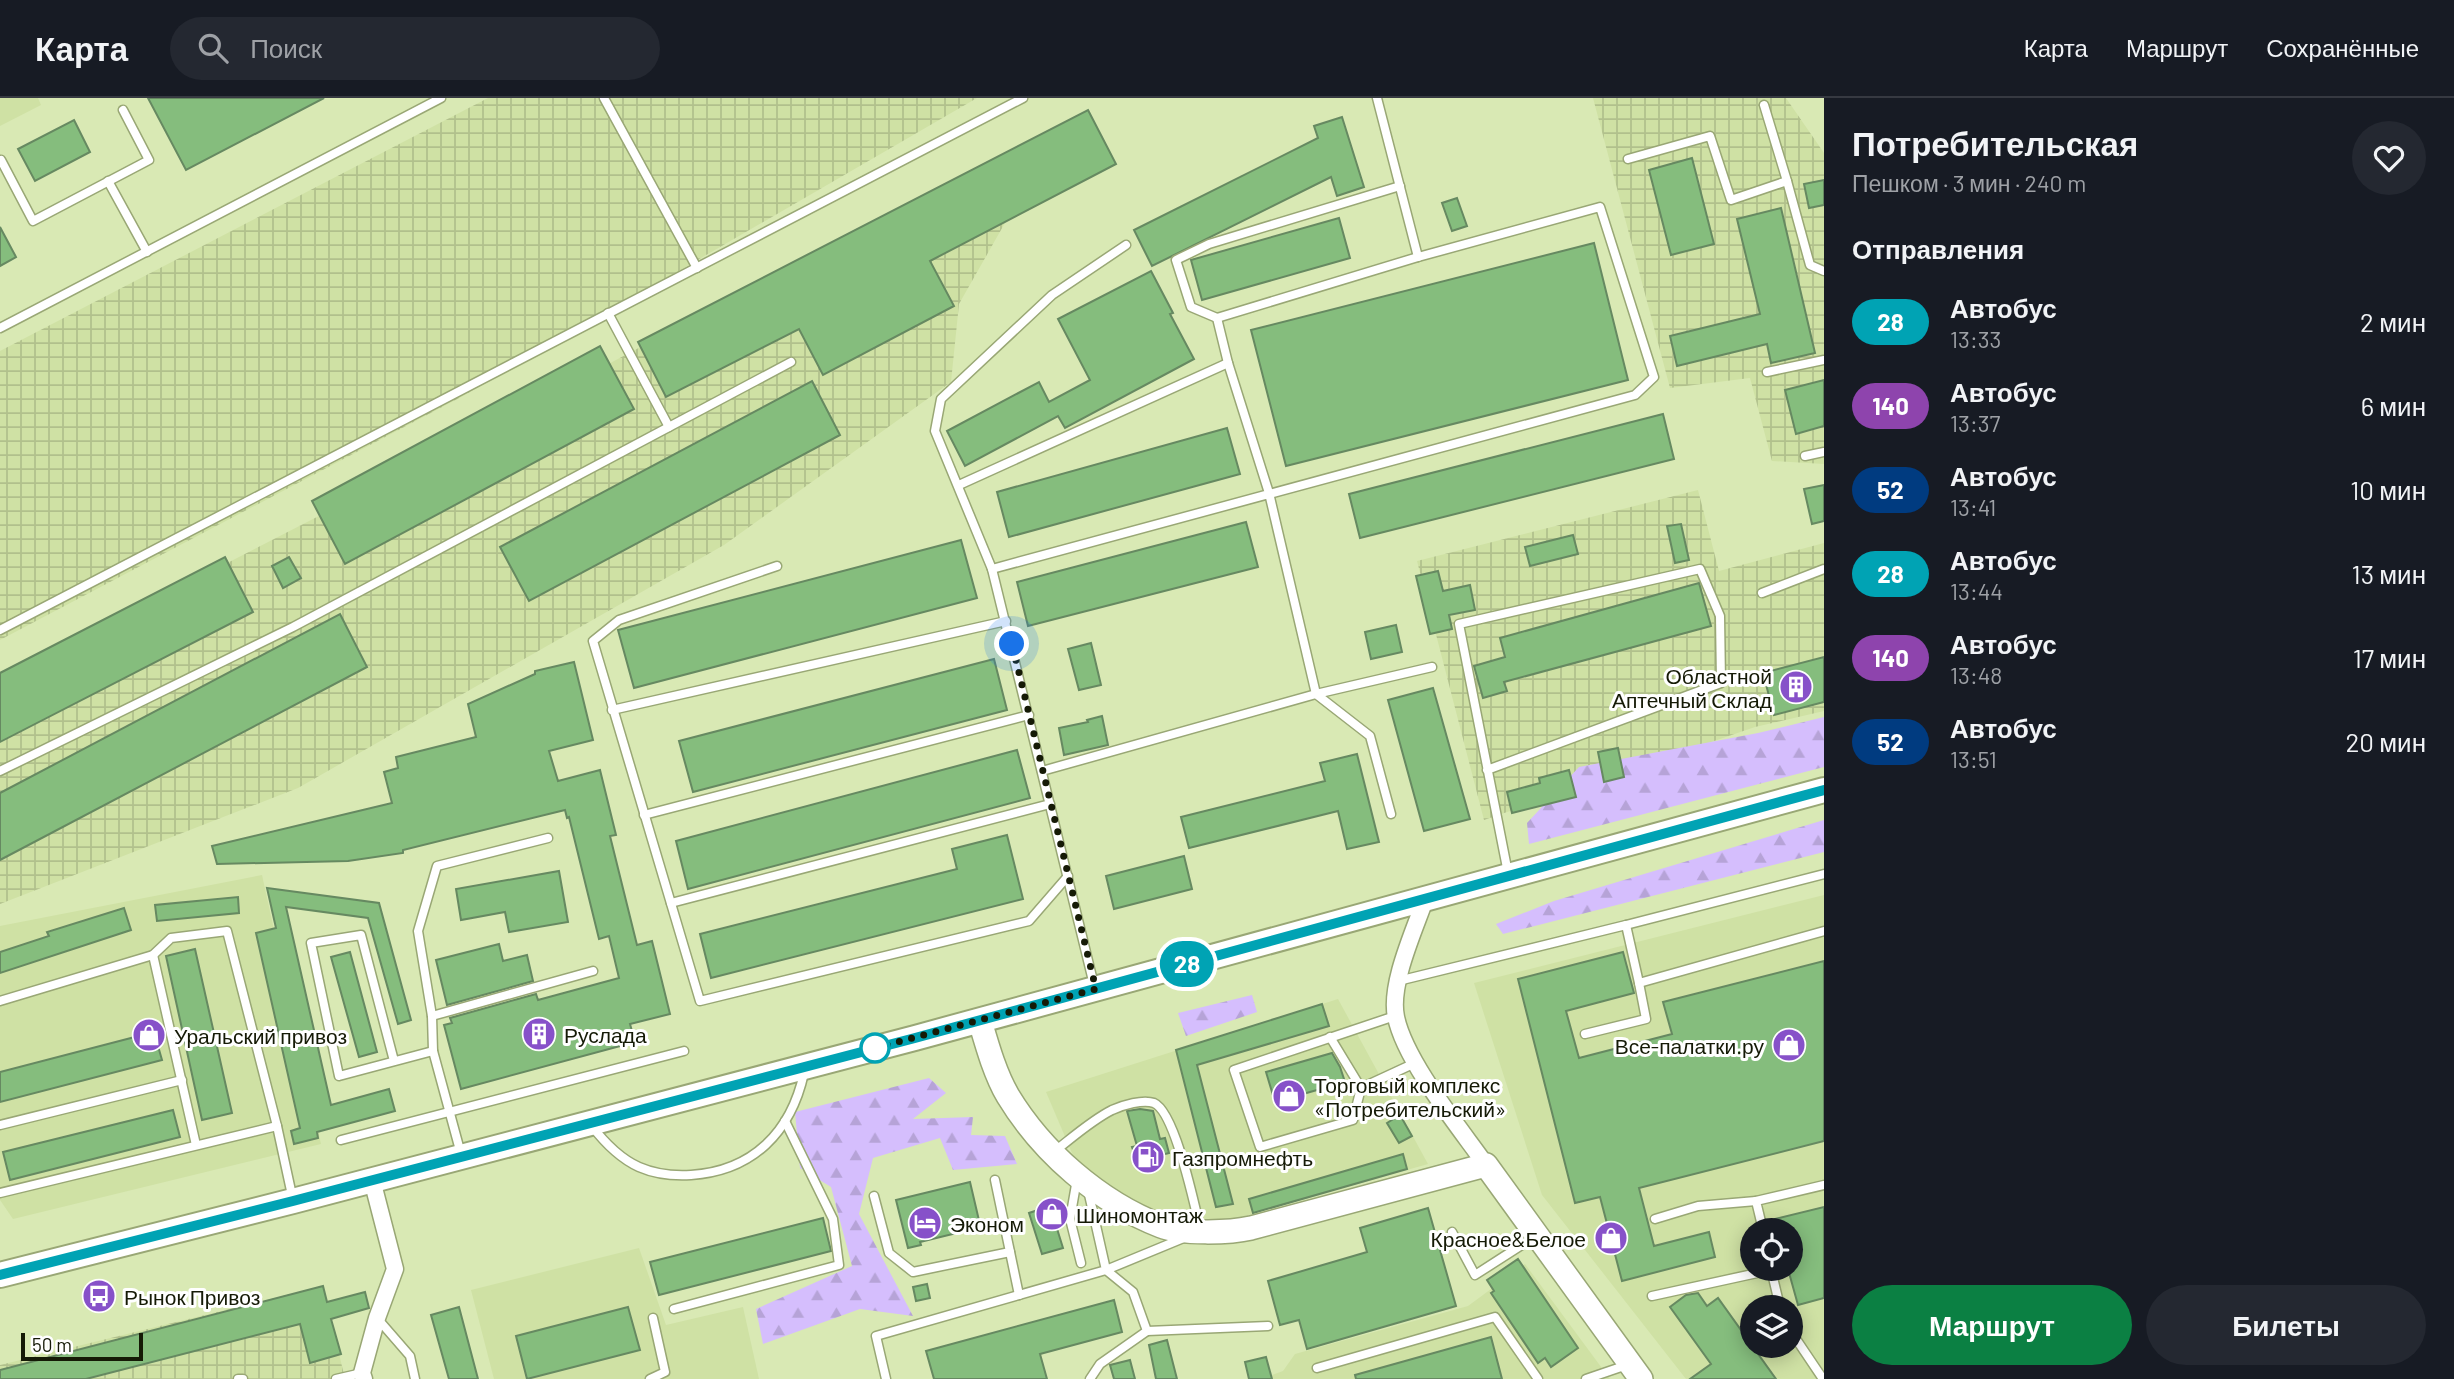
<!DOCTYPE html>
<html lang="ru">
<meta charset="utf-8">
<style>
:root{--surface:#171b24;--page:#242831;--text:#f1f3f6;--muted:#9ea1a6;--line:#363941;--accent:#0b8043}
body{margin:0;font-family:Barlow,sans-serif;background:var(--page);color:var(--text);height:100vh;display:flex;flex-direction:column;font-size:26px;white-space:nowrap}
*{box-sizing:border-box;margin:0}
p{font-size:23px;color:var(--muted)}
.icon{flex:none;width:38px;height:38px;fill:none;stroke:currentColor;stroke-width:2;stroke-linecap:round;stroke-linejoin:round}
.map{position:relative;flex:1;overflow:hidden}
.panel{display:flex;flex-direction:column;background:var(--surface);width:630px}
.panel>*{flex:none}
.badge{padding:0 14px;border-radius:23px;font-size:24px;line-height:46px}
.buttons{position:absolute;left:1740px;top:1120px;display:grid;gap:14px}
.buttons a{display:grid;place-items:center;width:63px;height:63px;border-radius:50%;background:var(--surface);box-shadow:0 4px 18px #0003;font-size:35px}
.scale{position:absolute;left:21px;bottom:18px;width:122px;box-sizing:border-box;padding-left:7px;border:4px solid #151a06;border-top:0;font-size:19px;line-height:24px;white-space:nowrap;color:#151a06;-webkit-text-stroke:5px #fff;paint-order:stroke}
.you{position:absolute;width:35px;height:35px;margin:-18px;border:5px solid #fff;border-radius:50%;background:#1a73e8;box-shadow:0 0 0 10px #1a73e833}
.map>.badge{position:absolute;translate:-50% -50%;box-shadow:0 0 0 4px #fff}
h2{padding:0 28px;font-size:26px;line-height:63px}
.round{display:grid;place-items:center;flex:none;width:74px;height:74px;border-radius:37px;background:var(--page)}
.head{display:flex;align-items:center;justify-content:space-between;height:119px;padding:0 28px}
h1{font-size:33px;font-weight:600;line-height:52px}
.primary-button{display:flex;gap:14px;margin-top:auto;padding:14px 28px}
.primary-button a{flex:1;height:80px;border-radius:42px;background:var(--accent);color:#fff;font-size:28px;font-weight:600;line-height:80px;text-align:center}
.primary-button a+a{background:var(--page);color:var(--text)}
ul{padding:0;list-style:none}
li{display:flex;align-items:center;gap:21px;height:84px;padding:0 28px}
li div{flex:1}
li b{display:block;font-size:26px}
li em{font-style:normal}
li .badge{min-width:77px;font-weight:700;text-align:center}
header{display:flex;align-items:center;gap:42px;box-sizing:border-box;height:98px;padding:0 35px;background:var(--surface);border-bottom:2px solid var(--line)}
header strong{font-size:33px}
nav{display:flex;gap:38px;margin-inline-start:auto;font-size:24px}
.search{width:490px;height:63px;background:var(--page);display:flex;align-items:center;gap:18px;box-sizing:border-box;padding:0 24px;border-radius:38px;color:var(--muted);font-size:26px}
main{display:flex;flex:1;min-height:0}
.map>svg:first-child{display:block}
</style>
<header>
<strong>Карта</strong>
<div class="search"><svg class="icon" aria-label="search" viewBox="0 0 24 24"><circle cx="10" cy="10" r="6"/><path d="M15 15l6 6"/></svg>Поиск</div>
<nav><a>Карта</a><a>Маршрут</a><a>Сохранённые</a></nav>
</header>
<main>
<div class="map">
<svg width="1824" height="1281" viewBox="0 0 1824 1281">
<defs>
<pattern id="industrial-grid" width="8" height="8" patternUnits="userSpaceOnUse" patternTransform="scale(1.75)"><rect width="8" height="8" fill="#cfe1a4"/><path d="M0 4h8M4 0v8" fill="none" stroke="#b1c08c"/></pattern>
<pattern id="forest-firs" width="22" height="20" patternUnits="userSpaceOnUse" patternTransform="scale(1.75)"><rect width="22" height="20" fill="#d5befd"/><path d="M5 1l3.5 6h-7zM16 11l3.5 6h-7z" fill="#b6a3d7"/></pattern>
</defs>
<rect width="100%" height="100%" fill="#d9e9b4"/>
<g fill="#cfe1a4" fill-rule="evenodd">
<polygon points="0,0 38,0 41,7 0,28"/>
<polygon points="262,777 321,1046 13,1121 0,1102 0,828"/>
<path d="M1824,797V1281H1686L1542,1097L1474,885ZM1752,1132H1790V1171H1752ZM1752,1209H1790V1248H1752Z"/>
<polygon points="1338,901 1428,1066 1220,1125 1155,1115 1083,1071 1072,1055 1046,994"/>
<polygon points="639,1150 666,1227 743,1209 759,1281 494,1281 471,1192"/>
<polygon points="1525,1166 1610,1281 1261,1281 1283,1273 1295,1256 1468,1208"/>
</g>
<g fill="url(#industrial-grid)">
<polygon points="488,0 977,0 463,298 0,542 0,253"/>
<polygon points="1593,0 1786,0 1824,55 1824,366 1772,363 1750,280 1670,290"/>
<polygon points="1061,26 959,206 951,284 724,447 298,690 0,806 0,582 418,367"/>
<polygon points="1698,392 1719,473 1824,445 1824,613 1755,629 1484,722 1417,463"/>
<polygon points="323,1188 345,1281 0,1281 0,1267"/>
</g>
<g fill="url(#forest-firs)">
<polygon points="1824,619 1824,669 1529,746 1527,725 1579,669 1758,635"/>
<polygon points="1824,722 1824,754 1503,836 1496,826 1554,803"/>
<polygon points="1252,897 1257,914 1186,938 1178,915"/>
<polygon points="929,980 946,995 913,1021 973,1019 971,1037 1005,1038 1017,1066 953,1072 940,1040 873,1060 859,1116 913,1218 860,1211 763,1246 756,1211 852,1168 831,1089 800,1070 795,1014"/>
</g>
<g fill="#85bd7d" stroke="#668961" stroke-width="2">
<polygon points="148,0 324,0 186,72"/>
<polygon points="1088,12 1116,66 930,163 954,208 823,277 799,231 666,299 638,244"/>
<polygon points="1342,19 1364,89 1337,98 1331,79 1152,168 1134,132 1318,40 1314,28"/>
<polygon points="74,22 90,54 35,83 18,51"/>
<polygon points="1692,60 1714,146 1671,157 1649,72"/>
<polygon points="1824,82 1824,107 1809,110 1804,86"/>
<polygon points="1457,100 1467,128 1452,133 1442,105"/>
<polygon points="1781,110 1815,255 1771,265 1767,246 1677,268 1670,238 1760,216 1737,121"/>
<polygon points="1339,120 1350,160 1202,202 1191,162"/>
<polygon points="0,129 16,159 0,168"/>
<polygon points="1594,145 1628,282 1286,368 1251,232"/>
<polygon points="1151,173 1173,215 1170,216 1194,261 1065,330 1058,318 965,368 947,333 1039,284 1049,304 1090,282 1058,221"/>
<polygon points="600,248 634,311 345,466 312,403"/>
<polygon points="1824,282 1824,328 1796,336 1785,292"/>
<polygon points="812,283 840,337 529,503 500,449"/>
<polygon points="1663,316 1674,361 1360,440 1349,396"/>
<polygon points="1227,330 1240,376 1009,439 997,394"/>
<polygon points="1824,387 1824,423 1812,426 1804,391"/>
<polygon points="1246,424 1258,469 1028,528 1017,484"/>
<polygon points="1681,426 1689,462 1675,465 1667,428"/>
<polygon points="1573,437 1578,456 1530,468 1525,449"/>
<polygon points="961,442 977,500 634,590 618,532"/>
<polygon points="225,459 253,514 0,644 0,575"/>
<polygon points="289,459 301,480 283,490 272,468"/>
<polygon points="1438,473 1443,493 1470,487 1475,512 1449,517 1452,531 1430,536 1416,478"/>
<polygon points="1699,485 1711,528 1504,584 1507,593 1483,600 1474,568 1505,559 1500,540"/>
<polygon points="340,516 367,569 0,762 0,695"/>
<polygon points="1396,527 1402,554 1371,561 1365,534"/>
<polygon points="1091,545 1101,587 1079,592 1068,551"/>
<polygon points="1824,559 1824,604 1774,617 1763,575"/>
<polygon points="994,561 1007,612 693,694 679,643"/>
<polygon points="574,564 593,642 549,653 558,683 600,672 616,737 610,738 637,847 652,843 670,916 630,926 635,944 461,991 444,927 452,925 450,920 536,896 538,902 619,880 609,838 599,841 569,719 567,720 565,712 403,752 403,755 348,763 217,766 212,748 392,705 384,674 398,670 396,659 476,639 468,606 535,576 535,573"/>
<polygon points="1433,590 1470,721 1424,733 1388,602"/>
<polygon points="1102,618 1108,647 1064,657 1059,630 1088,624 1087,622"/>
<polygon points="1618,650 1624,679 1604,684 1598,654"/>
<polygon points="1017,652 1030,700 688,791 676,743"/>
<polygon points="1357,656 1379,744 1347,751 1338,713 1189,750 1181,719 1325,683 1320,665"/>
<polygon points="1569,672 1576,699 1512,715 1507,694 1540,685 1539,680"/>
<polygon points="1007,737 1023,801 711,880 700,836 957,771 952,751"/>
<polygon points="1184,758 1192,791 1114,811 1106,778"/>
<polygon points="559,773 568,824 509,834 505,814 461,822 456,791"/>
<polygon points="267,790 379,805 411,922 398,926 368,820 286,809 331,1007 389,991 395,1013 317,1034 318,1040 294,1046 291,1033 300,1030 256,835 276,830"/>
<polygon points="238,799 239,815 157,823 155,807"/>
<polygon points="124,810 131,832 0,875 0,854 49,838 47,834"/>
<polygon points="499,846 503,863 527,857 533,883 447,907 436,862"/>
<polygon points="195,851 232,1015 202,1022 166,858"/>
<polygon points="350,854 377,954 359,959 331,859"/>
<polygon points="1623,854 1634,895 1566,913 1579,960 1672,936 1663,904 1824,863 1824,1043 1639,1090 1654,1148 1709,1134 1715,1159 1622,1183 1600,1099 1575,1105 1518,881"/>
<polygon points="1322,906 1329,928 1197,967 1233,1106 1216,1109 1176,952"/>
<polygon points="154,934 162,962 0,1004 0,974"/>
<polygon points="1332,955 1340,969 1345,984 1275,1004 1266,974"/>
<polygon points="1140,1011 1153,1013 1160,1041 1165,1040 1169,1055 1137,1063 1132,1049 1137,1048 1127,1013"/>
<polygon points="173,1012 180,1039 10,1082 3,1054"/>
<polygon points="1400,1017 1412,1038 1399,1045 1387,1025"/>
<polygon points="1403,1056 1407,1071 1253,1115 1249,1101"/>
<polygon points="970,1084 981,1131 969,1134 969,1132 920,1144 921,1147 908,1150 896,1102"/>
<polygon points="1050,1108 1063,1150 1042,1156 1029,1115"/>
<polygon points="1824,1109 1824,1200 1798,1207 1788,1171 1790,1171 1790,1132 1778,1132 1775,1121"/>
<polygon points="1428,1110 1456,1208 1307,1251 1299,1222 1280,1227 1268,1183 1367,1154 1360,1130"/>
<polygon points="823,1120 831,1153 659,1197 650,1164"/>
<polygon points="1518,1161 1578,1250 1551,1269 1545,1260 1538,1265 1491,1195 1494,1193 1487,1182"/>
<polygon points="927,1186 930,1200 916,1203 913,1189"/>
<polygon points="323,1188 327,1204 365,1194 369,1210 331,1221 341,1256 310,1265 300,1226 86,1281 0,1281 0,1272"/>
<polygon points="1698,1195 1707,1208 1718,1200 1776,1281 1690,1281 1711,1266 1670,1209 1686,1197"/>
<polygon points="1114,1202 1122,1234 1040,1256 1047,1281 934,1281 926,1253"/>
<polygon points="459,1209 478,1281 449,1281 431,1217"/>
<polygon points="628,1209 640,1252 527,1281 516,1238"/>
<polygon points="1491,1239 1502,1281 1356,1281 1355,1277"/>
<polygon points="1167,1242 1177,1281 1156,1281 1149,1247"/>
<polygon points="1266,1259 1272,1281 1249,1281 1245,1264"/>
<polygon points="1130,1262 1135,1281 1114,1281 1110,1267"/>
</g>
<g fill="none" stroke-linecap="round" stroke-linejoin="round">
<defs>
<g id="lane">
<polyline points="604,0 697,170"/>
<polyline points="1377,0 1418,159"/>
<polyline points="1764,7 1787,83"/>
<polyline points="1628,61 1710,38 1731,102 1787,83 1810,167 1824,173"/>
<polyline points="1,62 33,123 149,62 123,12"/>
<polyline points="108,83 147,154"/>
<polyline points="608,215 669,329"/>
<polyline points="1217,220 1191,209 1176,162 1209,146 1400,88"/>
<polyline points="0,230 441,0"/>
<polyline points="1767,274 1824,262"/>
<polyline points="1805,358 1824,354"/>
<polyline points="959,387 1228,265"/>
<polyline points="777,468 619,522 593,543 700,903 1029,823 1068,778"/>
<polyline points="992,471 1635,297 1654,279 1600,109 1418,159 1217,220 1228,265 1269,395 1316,596 1370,638 1391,716"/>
<polyline points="1762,495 1824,471"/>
<polyline points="0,532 1023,0"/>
<polyline points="612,612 1006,523"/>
<polyline points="1487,672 1721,585 1720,518 1700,471 1459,526 1508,775"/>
<polyline points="0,673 293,529 791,264"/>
<polyline points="1042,673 1316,596 1432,569"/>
<polyline points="644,717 1029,617"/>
<polyline points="671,805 1050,706"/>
<polyline points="1626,827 1824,776"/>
<polyline points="153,857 171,840 227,833 277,1028 293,1102"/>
<polyline points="1398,883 1626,827 1639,885 1824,833"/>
<polyline points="1094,887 992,471 935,333 941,301 1052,197 1126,147"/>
<polyline points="0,903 153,857 196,1047"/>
<polyline points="432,918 593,873"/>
<polyline points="1395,918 1234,972 1260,1049 1353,1022 1361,990 1415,965"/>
<polyline points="1585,936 1646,921 1639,885"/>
<polyline points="1330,939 1361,990"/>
<polyline points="394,963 361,837 311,845 339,978 433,953"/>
<polyline points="0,1027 182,982"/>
<path d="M591,1027C604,1044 619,1060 639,1069C655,1076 674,1078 691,1077C753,1073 791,1034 804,975"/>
<polyline points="341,1042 684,953"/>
<path d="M1055,1053C1073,1039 1092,1022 1112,1012C1123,1007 1143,1001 1154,1005C1175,1014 1194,1105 1200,1130"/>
<polyline points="461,1056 433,953 432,918 418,833 437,768 548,740"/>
<polyline points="1077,1081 1070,1121 1081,1165"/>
<polyline points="995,1082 1019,1197"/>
<polyline points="0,1095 277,1028"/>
<polyline points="874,1098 889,1155 913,1174 1010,1154"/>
<polyline points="1655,1121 1698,1108 1756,1103"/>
<polyline points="1763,1132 1756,1103 1824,1087"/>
<polyline points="1452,1134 1475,1177 1534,1139"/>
<polyline points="1771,1171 1780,1209"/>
<polyline points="1652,1198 1771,1172"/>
<polyline points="674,1211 839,1167 833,1121 785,1023"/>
<polyline points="377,1220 410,1258 415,1281"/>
<polyline points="1790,1232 1823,1281"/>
<polyline points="1147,1233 1268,1228"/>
<polyline points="1317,1270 1495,1219 1538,1281"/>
<polyline points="238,1281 243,1281"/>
<polyline points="336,1281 362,1275"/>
<polyline points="650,1281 665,1274 653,1220"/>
<polyline points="886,1281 876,1238 1106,1172 1088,1092"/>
<polyline points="1090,1281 1100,1266 1147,1233 1133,1194 1106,1172 1186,1139"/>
<polyline points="1586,1281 1627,1267"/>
</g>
<g id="street">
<path d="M1426,799C1415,831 1389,886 1396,919C1405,963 1459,1029 1486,1067"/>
<polyline points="364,1281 362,1275 377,1220 395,1171 372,1082"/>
</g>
<path id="secondary" d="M980,923C987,947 995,976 1008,998C1042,1054 1099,1104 1161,1128C1181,1136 1229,1135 1251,1130L1486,1067L1641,1281"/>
<polyline id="primary" points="0,1177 293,1103 915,940 1824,692"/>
</defs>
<use href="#lane" stroke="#99a775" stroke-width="11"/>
<use href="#street" stroke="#99a775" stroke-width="19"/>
<use href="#secondary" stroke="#99a775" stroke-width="26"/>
<use href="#primary" stroke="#99a775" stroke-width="28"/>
<use href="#lane" stroke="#fff" stroke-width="8"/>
<use href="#street" stroke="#fff" stroke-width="16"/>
<use href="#secondary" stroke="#fff" stroke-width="23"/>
<use href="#primary" stroke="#fff" stroke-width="24"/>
</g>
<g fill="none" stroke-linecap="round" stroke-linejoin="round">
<defs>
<polyline id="line" points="0,1177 293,1103 915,940 1824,692"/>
</defs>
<use href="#line" stroke="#fff" stroke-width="16"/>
<use href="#line" stroke="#00a3b4" stroke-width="10"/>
<polyline stroke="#151a06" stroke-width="7" stroke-dasharray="0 12.6" points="875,950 1096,891 1012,546"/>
</g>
<defs>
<symbol id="building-disc" viewBox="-11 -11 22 22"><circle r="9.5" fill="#8751c9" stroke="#fff"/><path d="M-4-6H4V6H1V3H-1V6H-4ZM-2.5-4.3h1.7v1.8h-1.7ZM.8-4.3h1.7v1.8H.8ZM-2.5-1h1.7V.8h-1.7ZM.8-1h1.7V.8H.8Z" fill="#fff"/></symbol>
<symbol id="shop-disc" viewBox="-11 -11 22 22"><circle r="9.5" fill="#8751c9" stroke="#fff"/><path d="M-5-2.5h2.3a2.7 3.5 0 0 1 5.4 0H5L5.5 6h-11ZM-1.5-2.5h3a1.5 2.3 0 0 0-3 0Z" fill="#fff"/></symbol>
<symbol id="fuel-disc" viewBox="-11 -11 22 22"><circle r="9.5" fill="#8751c9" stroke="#fff"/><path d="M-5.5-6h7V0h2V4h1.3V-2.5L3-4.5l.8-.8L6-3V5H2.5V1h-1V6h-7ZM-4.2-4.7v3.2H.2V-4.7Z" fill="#fff"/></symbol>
<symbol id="hotel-disc" viewBox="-11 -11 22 22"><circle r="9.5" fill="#8751c9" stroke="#fff"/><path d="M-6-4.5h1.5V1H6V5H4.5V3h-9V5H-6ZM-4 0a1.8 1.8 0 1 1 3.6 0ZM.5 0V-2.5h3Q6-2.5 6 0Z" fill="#fff"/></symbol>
<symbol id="bus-disc" viewBox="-11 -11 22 22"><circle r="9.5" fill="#8751c9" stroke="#fff"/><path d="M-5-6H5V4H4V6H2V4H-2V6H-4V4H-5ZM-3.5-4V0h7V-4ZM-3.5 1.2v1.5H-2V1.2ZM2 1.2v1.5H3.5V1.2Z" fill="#fff"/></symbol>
</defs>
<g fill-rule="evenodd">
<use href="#building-disc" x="1777" y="570" width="38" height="38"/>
<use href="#building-disc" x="520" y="917" width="38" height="38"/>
<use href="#shop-disc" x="130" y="918" width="38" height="38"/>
<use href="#shop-disc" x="1770" y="928" width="38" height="38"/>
<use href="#shop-disc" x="1270" y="979" width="38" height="38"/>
<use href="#fuel-disc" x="1129" y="1040" width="38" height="38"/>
<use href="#shop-disc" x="1033" y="1097" width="38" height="38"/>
<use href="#hotel-disc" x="906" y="1106" width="38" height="38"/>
<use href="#shop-disc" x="1592" y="1121" width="38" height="38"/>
<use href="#bus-disc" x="80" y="1179" width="38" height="38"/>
</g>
<circle fill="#fff" stroke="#00a3b4" stroke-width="3.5" cx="875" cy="950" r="14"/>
<g text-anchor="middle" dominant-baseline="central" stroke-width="6" stroke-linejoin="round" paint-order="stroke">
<g font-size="21" fill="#151a06" stroke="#fff" text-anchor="start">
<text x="1772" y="577" text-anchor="end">Областной<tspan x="1772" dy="24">Аптечный Склад</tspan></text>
<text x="564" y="936">Руслада</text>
<text x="174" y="937">Уральский привоз</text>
<text x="1764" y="947" text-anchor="end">Все-палатки.ру</text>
<text x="1314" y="986">Торговый комплекс<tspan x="1314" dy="24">«Потребительский»</tspan></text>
<text x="1172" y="1059">Газпромнефть</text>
<text x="1076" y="1116">Шиномонтаж</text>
<text x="950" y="1125">Эконом</text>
<text x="1586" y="1140" text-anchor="end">Красное&amp;Белое</text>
<text x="124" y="1198">Рынок Привоз</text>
</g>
</g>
</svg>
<div class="buttons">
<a><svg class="icon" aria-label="locate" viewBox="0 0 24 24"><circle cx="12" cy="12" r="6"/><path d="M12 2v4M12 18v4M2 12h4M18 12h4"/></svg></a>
<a><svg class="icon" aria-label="layers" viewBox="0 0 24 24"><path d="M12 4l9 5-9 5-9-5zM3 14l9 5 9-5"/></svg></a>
</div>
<div class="scale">50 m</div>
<div class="you" style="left:1012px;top:546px"></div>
<b class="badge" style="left:1187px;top:866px;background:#00a3b4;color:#fff">28</b>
</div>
<section class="panel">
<div class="head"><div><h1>Потребительская</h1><p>Пешком · 3 мин · 240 m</p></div><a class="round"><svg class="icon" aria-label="heart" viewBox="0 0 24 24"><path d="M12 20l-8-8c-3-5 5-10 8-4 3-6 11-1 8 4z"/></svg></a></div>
<h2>Отправления</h2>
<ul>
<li><span class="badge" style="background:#00a3b4;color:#fff">28</span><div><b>Автобус</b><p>13:33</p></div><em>2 мин</em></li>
<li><span class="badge" style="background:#8e44ad;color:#fff">140</span><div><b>Автобус</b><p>13:37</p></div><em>6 мин</em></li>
<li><span class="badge" style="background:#003b80;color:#fff">52</span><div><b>Автобус</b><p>13:41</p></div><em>10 мин</em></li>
<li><span class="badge" style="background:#00a3b4;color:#fff">28</span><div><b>Автобус</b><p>13:44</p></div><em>13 мин</em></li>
<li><span class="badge" style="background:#8e44ad;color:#fff">140</span><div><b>Автобус</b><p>13:48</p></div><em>17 мин</em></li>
<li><span class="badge" style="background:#003b80;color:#fff">52</span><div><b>Автобус</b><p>13:51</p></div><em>20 мин</em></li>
</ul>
<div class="primary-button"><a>Маршрут</a><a>Билеты</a></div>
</section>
</main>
